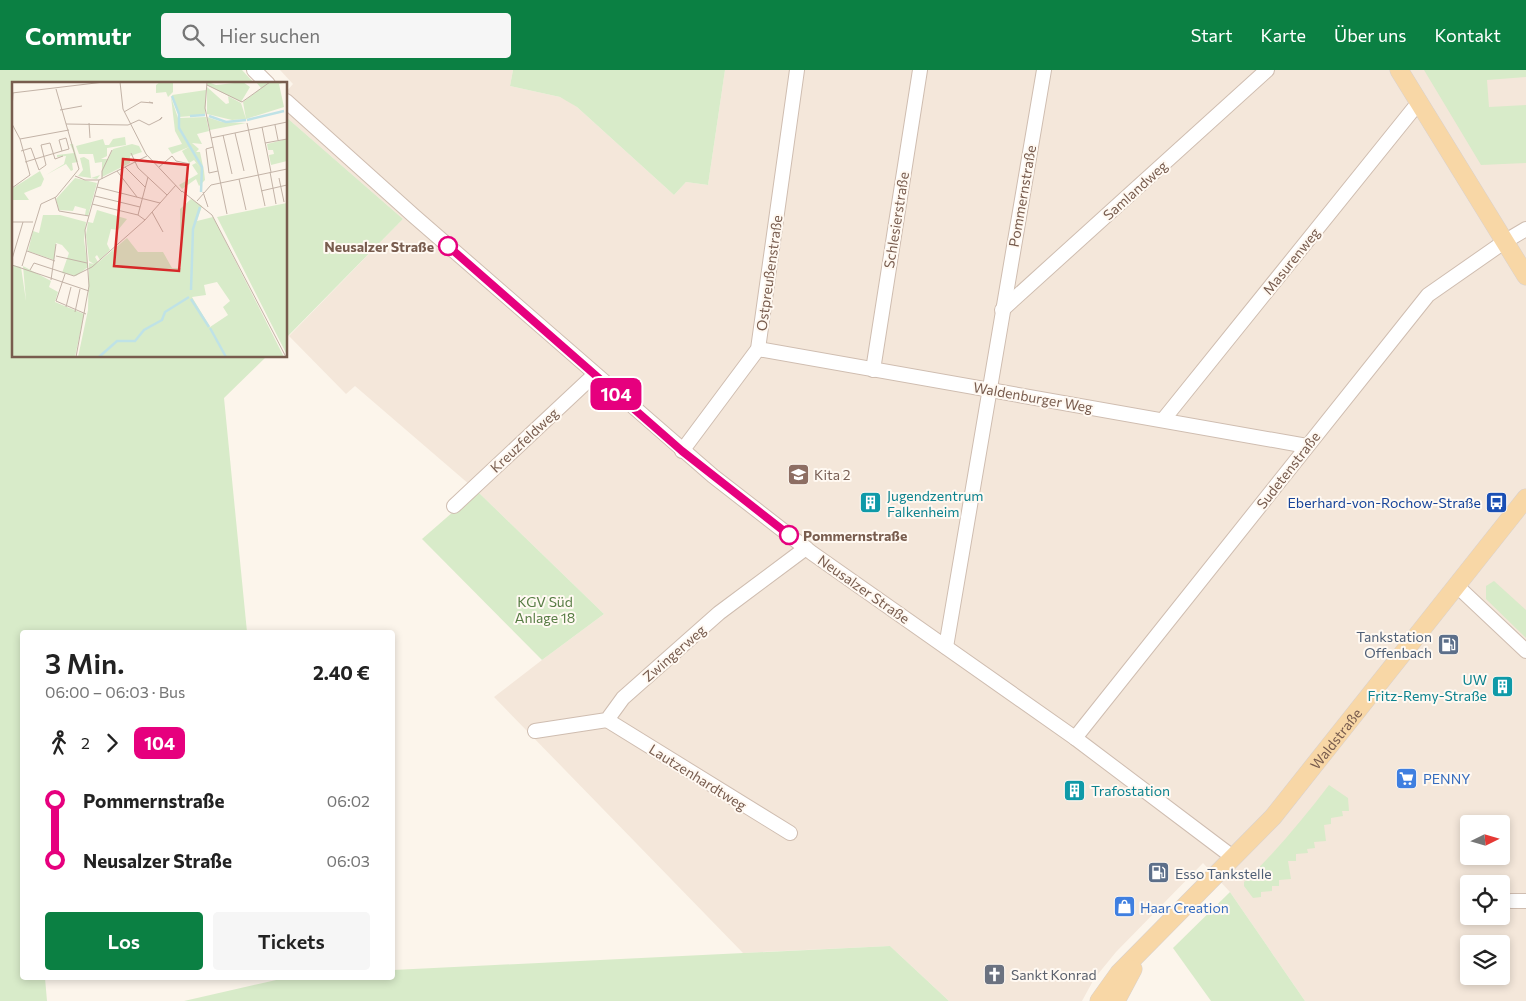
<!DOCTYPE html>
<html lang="de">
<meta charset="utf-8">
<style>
:root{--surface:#fff;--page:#f6f6f6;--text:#222;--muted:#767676;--accent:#0b8043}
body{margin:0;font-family:Commissioner,sans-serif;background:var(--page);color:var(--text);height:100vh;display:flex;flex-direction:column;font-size:19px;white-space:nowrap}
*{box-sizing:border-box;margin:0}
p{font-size:16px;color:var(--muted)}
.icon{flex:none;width:28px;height:28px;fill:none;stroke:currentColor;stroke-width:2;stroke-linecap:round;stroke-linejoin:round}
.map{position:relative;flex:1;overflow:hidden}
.panel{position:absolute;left:20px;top:560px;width:375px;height:350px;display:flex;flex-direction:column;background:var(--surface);border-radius:5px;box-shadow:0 2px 8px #0003}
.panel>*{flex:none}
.badge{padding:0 10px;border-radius:8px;font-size:18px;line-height:32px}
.needle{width:32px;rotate:85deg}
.buttons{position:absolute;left:1460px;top:745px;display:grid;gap:10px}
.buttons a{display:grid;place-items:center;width:50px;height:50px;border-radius:5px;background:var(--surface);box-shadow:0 2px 8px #0003;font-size:25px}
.map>.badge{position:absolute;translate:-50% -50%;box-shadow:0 0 0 2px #fff}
.legs{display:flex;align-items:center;gap:8px;height:55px;padding:0 25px;font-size:16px}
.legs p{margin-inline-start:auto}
.head{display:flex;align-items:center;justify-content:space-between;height:85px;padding:0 25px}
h1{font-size:28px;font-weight:600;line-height:38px}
.cta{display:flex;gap:10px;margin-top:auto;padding:10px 25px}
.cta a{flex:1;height:58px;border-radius:5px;background:var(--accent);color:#fff;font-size:20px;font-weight:600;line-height:58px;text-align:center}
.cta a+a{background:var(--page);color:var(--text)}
ul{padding:0 25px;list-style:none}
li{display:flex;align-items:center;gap:18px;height:60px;font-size:19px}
li i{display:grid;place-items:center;width:8px;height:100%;margin:0 6px;background:currentColor}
li i::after{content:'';width:12px;height:12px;margin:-6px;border:4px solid;border-radius:50%;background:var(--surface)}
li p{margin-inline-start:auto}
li:first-child i{background:linear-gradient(#0000 50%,currentColor 0)}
li:last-child i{background:linear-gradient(currentColor 50%,#0000 0)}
header{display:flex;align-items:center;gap:30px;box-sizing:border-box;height:70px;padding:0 25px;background:var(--accent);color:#fff}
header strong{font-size:24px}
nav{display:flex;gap:28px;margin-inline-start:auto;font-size:18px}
.search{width:350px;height:45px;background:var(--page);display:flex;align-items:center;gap:12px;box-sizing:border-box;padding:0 18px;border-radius:5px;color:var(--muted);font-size:19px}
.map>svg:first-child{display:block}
</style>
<header>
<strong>Commutr</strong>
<div class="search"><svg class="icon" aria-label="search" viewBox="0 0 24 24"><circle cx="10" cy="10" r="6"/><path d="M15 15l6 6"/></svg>Hier suchen</div>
<nav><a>Start</a><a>Karte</a><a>Über uns</a><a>Kontakt</a></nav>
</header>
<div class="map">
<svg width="1526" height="931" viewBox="0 0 1526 931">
<rect width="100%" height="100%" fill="#fcf5eb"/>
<path fill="#f4e7da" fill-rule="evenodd" d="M280,0H513L510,16L560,27L567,30L577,37L674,125L686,112L708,115L725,0H1526V931H1305L1230,822L1203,793L1116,882L1094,909L1082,931H949L890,876L743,883L494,627L542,590L604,544L477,421L355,316L346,324L289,266L403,149L286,47V22L293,14ZM1469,754H1501V786H1469ZM1469,814H1501V846H1469ZM1469,874H1501V906H1469Z"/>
<g fill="#d8ebc9">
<polygon points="0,0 242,0 255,14 14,14 14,286 267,286 224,328 247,562 22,562 22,908 45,908 47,931 0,931"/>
<polygon points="513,0 725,0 708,115 686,112 674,125 577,37 560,27 510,16"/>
<polygon points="1424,0 1526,0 1526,7 1487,10 1489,37 1526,35 1526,93 1481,95"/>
<polygon points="286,47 403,149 286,268"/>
<polygon points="477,421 604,544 542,590 422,469"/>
<polygon points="1494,511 1526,540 1526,568 1486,529 1486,516"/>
<path d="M1329,715L1348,728L1349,741H1342L1343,746L1331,748V754L1324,755L1326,771L1314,772L1315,778L1307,779L1308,783L1296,784V791H1288L1291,809L1279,810V816H1272V821L1261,822V827L1253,828L1244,816V812C1275,783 1303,749 1329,715Z"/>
<polygon points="1230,822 1305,931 1211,931 1173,878"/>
<polygon points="890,876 949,931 184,931 285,908 392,908 393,900"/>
</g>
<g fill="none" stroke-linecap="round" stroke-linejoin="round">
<defs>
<g id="minor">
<polyline points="254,0 268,14"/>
<polyline points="286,31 414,146 713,406 812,483 1075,668 1234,788"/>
<polyline points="1002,240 1267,0"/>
<polyline points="758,279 1307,376"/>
<polyline points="873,300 920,0"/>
<polyline points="1163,350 1419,32"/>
<polyline points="682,381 758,279 797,0"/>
<polyline points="454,436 594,305"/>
<polyline points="1457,516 1526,581"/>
<polyline points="946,577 1044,0"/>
<polyline points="607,650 790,763"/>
<polyline points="535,661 607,650 623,628 719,543 806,478"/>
<polyline points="1075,668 1428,225 1504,172 1526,159"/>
<polyline points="1511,831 1526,831"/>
</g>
<g id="major">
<polyline points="1399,0 1526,206"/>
<path id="s1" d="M1099,931L1119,903L1273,747L1526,428"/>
<polyline points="1116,931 1133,899"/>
</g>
</defs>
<use href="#minor" stroke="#cfbdb0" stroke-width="16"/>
<use href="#major" stroke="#d9d1cd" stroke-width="19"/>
<use href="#minor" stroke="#fff" stroke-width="14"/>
<use href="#major" stroke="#f8d7a6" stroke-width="18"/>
</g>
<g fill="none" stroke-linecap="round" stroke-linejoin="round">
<defs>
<polyline id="line-1" points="448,176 682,381 789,465"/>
</defs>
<use href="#line-1" stroke="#fff" stroke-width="11"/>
<use href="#line-1" stroke="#e6007e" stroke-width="8"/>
</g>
<defs>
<symbol id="school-square" viewBox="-11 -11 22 22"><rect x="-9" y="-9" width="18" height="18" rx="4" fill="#8d6e63" stroke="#fff9f2"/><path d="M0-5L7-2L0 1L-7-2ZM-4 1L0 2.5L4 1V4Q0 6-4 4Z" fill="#fff"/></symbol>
<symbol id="bus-square" viewBox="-11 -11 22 22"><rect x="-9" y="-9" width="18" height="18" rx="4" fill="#1a4fb4" stroke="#fff9f2"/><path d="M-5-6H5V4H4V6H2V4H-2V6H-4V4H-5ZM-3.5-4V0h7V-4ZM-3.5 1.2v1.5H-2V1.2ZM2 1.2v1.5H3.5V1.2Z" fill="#fff"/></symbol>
<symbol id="building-square" viewBox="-11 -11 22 22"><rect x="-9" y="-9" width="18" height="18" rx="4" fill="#0f9aa8" stroke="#fff9f2"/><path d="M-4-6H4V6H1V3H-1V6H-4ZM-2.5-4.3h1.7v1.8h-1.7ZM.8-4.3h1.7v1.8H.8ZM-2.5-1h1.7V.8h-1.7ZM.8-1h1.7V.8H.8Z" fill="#fff"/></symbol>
<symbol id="fuel-square" viewBox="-11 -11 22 22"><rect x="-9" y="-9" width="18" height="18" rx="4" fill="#5c6f8a" stroke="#fff9f2"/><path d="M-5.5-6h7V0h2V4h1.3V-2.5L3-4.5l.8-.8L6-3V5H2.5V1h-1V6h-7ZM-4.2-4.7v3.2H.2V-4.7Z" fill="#fff"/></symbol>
<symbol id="supermarket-square" viewBox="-11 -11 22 22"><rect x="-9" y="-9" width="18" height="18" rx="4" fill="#3f7fe0" stroke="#fff9f2"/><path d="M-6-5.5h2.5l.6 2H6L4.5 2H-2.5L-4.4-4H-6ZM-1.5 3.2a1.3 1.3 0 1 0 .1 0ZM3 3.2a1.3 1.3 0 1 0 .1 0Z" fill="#fff"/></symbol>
<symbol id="shop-square" viewBox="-11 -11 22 22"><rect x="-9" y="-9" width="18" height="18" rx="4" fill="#3f7fe0" stroke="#fff9f2"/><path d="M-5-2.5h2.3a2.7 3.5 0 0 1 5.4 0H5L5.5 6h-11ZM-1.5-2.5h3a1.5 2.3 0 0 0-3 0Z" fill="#fff"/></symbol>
<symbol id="church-square" viewBox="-11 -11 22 22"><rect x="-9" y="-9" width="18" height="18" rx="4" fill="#6b7280" stroke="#fff9f2"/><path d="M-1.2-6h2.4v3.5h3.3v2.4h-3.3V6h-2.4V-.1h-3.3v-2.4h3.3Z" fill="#fff"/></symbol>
</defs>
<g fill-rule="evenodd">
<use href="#school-square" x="786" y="392" width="25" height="25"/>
<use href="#bus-square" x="1484" y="420" width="25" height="25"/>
<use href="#building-square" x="858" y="420" width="25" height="25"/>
<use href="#fuel-square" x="1436" y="562" width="25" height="25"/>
<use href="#building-square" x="1490" y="604" width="25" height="25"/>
<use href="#supermarket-square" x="1394" y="696" width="25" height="25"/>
<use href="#building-square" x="1062" y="708" width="25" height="25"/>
<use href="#fuel-square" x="1146" y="790" width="25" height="25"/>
<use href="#shop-square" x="1112" y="824" width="25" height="25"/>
<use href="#church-square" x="982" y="892" width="25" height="25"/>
</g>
<g fill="#fff" stroke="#e6007e" stroke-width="2.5">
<circle cx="448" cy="176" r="9"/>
<circle cx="789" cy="465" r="9"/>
</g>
<g text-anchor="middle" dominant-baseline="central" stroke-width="4" stroke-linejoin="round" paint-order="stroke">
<g font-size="14" fill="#785c4e" stroke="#fff9f2">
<text transform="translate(1135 120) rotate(-42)">Samlandweg</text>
<text transform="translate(1022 126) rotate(-80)">Pommernstraße</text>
<text transform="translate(896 150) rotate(-81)">Schlesierstraße</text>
<text transform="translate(1291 191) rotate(-51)">Masurenweg</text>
<text transform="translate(769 203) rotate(-82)">Ostpreußenstraße</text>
<text transform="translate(1033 327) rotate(10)">Waldenburger Weg</text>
<text transform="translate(524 370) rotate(-43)">Kreuzfeldweg</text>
<text transform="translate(1288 400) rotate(-52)">Sudetenstraße</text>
<text transform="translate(864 519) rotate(35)">Neusalzer Straße</text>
<text transform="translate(674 583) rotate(-41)">Zwingerweg</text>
<text stroke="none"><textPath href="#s1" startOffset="354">Waldstraße</textPath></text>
<text transform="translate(698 707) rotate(32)">Lautzenhardtweg</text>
</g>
<g font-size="14" font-weight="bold" fill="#785c4e" stroke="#fff9f2" text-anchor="end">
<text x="434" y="176">Neusalzer Straße</text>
<text x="803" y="465" text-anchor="start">Pommernstraße</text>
</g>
<g font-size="14" fill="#785e54" stroke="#fff9f2" text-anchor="start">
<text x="814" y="404">Kita 2</text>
</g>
<g font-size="14" fill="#0d838f" stroke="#fff9f2" text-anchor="start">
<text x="887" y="425">Jugendzentrum<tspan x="887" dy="16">Falkenheim</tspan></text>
<text x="1487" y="609" text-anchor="end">UW<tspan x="1487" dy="16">Fritz-Remy-Straße</tspan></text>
<text x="1091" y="720">Trafostation</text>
</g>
<g font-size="14" fill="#164399" stroke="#fff9f2" text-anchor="end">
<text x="1481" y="432">Eberhard-von-Rochow-Straße</text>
</g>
<g font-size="14" fill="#587d45" stroke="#fff9f2">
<text x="545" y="531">KGV Süd<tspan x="545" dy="16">Anlage 18</tspan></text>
</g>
<g font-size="14" fill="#4e5e75" stroke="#fff9f2" text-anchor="end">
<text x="1432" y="566">Tankstation<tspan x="1432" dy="16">Offenbach</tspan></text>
<text x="1175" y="803" text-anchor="start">Esso Tankstelle</text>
</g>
<g font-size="14" fill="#366cbe" stroke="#fff9f2" text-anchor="start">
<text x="1423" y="708">PENNY</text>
<text x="1140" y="837">Haar Creation</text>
</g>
<g font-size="14" fill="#5b616d" stroke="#fff9f2" text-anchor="start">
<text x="1011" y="904">Sankt Konrad</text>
</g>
</g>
<g transform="translate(12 12)">
<rect width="275" height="275" fill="#fcf5eb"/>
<path d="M148,0H161V10L156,15L154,10L144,11V3ZM196,0L204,3L231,0L238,5L229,20L195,3ZM244,0H275L267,2L272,25L234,37L231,20L249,6ZM195,5L214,22L217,21L216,14L229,21L234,37L220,38L195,32ZM194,8L193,33L167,35L160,13ZM159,15L166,36L194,35L197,49L185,52L190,62L180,61L187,67L184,70H188L192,89L193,98L187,104L184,97L170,107L167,103L186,92L180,83L184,81L188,86L182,78L177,81L174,76L170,69L177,65L160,72L156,66L170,62L163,49ZM195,35L210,40L234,41L198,48ZM113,55L114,63L95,66V74L89,77H96L101,67L120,62L127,64L130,70L118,74V81L90,95V80L83,81L81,72H67L64,64L91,57L93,63H97L101,57ZM275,57V79L259,83L257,73L262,72L261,68H256L255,62ZM58,62H61L66,80L60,81L61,88L59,89L54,82L34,93L52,82L54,74L45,75V73L62,71ZM72,75L77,78L79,96L88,93L85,97L66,94L71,88L68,76ZM28,89L32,97L29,104L12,111L17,118H0L1,106ZM63,96L85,101L76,134L73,133L74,127L63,124L61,129L47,128L44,117ZM179,117L190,124L185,139L201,135L272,275H66L76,228L77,181L82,182L77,179L74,153L76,140L81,141L85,128L115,137L106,148L99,147L95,162L98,168L88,178L85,173L83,175L86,180L83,183L115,156L126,170H151L160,186H169L168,127ZM205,200L218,219L211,225L216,233L198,245L180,215L194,213L192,203ZM275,121V273L205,135ZM31,133H48L74,140L72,158L76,185L64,194L50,191L57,171L50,163L44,161L42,178L16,169L21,149L27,151ZM0,183L9,185L14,219L11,184L39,199L37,205L46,210L43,220L72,232L63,275H0Z" fill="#d8ebc9" fill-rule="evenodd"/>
<path fill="none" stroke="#bfe2e6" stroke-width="2.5" d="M160,14L167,32V46L190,85L189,110M178,34L193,33M197,34L214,40L234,38M235,38L272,29M179,208L181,147L188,125M179,217L197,245M198,246L214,275M87,275L105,259H123L132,248L150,238L153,230L177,215"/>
<path fill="none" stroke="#c3b3a7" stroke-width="1" d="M108,0L111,27L134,72L170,110M195,0L193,26L215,132M195,3L230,20L258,0M0,11L92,0M0,28L1,11M48,28L70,24M112,30L129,20L141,21L137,20M77,41L78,56M235,41L253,124M0,42L8,57L18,93L0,106M54,42L116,43L127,38L137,43L149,37L150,35L147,38M263,43L266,58M250,45L259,90M223,51L232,89M211,53L220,92M199,56L275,40M8,57L57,48M253,61L275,57M201,65L194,67L197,91L206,89M9,69L19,66L27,88L34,83L29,63L38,61L43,77L51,74M119,71L126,86L155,113M13,80L50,69L57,67L54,56L47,58L50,69M113,85L133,105M147,85L160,74L164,79L178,82M105,89L125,115M258,90L264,122M63,94L73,98H87M267,96L272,120M90,97V89L100,68M227,97L234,128M85,105L148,121M170,109L200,133L274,275M249,109L275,103M191,110L196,125M83,114L128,125M43,115L47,129L77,134M185,119L199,103L275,87M80,122L126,133L133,138M140,130L151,150M126,133L136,95M0,140H21M15,169L43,179M44,174L75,181M0,177L11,140M0,183L77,209M10,184L29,122L44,115L67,87L44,7M18,188L22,181L62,194L80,185L133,138L164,103M53,192L44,219L74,232M39,198L44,162M54,225L59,205M63,230L68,207M64,275L77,204L73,148L87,98L135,74"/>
<path fill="#d62828" fill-opacity="0.15" stroke="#d62828" stroke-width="2.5" d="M111,77L176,83L167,189L102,184Z"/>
<rect width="275" height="275" fill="none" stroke="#785c4e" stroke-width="2.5"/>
</g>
</svg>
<div class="buttons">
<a><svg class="needle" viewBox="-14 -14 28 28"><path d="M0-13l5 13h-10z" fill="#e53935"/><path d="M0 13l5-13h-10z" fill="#767676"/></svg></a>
<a><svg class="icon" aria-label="locate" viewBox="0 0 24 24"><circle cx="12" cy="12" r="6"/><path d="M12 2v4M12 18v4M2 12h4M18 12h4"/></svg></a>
<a><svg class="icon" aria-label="layers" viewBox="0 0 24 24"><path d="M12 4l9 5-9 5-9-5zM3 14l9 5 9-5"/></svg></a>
</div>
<b class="badge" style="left:616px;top:324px;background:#e6007e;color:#fff">104</b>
<section class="panel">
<div class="head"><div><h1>3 Min.</h1><p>06:00 – 06:03 · Bus</p></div><b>2.40 €</b></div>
<div class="legs"><svg class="icon" aria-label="walk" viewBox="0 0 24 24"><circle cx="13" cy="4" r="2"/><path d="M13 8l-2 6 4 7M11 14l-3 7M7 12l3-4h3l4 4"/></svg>2<svg class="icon" aria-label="forward" viewBox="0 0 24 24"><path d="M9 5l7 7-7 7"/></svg><b class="badge" style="background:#e6007e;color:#fff">104</b></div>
<ul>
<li><i style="color:#e6007e"></i><b>Pommernstraße</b><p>06:02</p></li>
<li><i style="color:#e6007e"></i><b>Neusalzer Straße</b><p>06:03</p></li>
</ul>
<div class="cta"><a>Los</a><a>Tickets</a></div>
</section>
</div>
